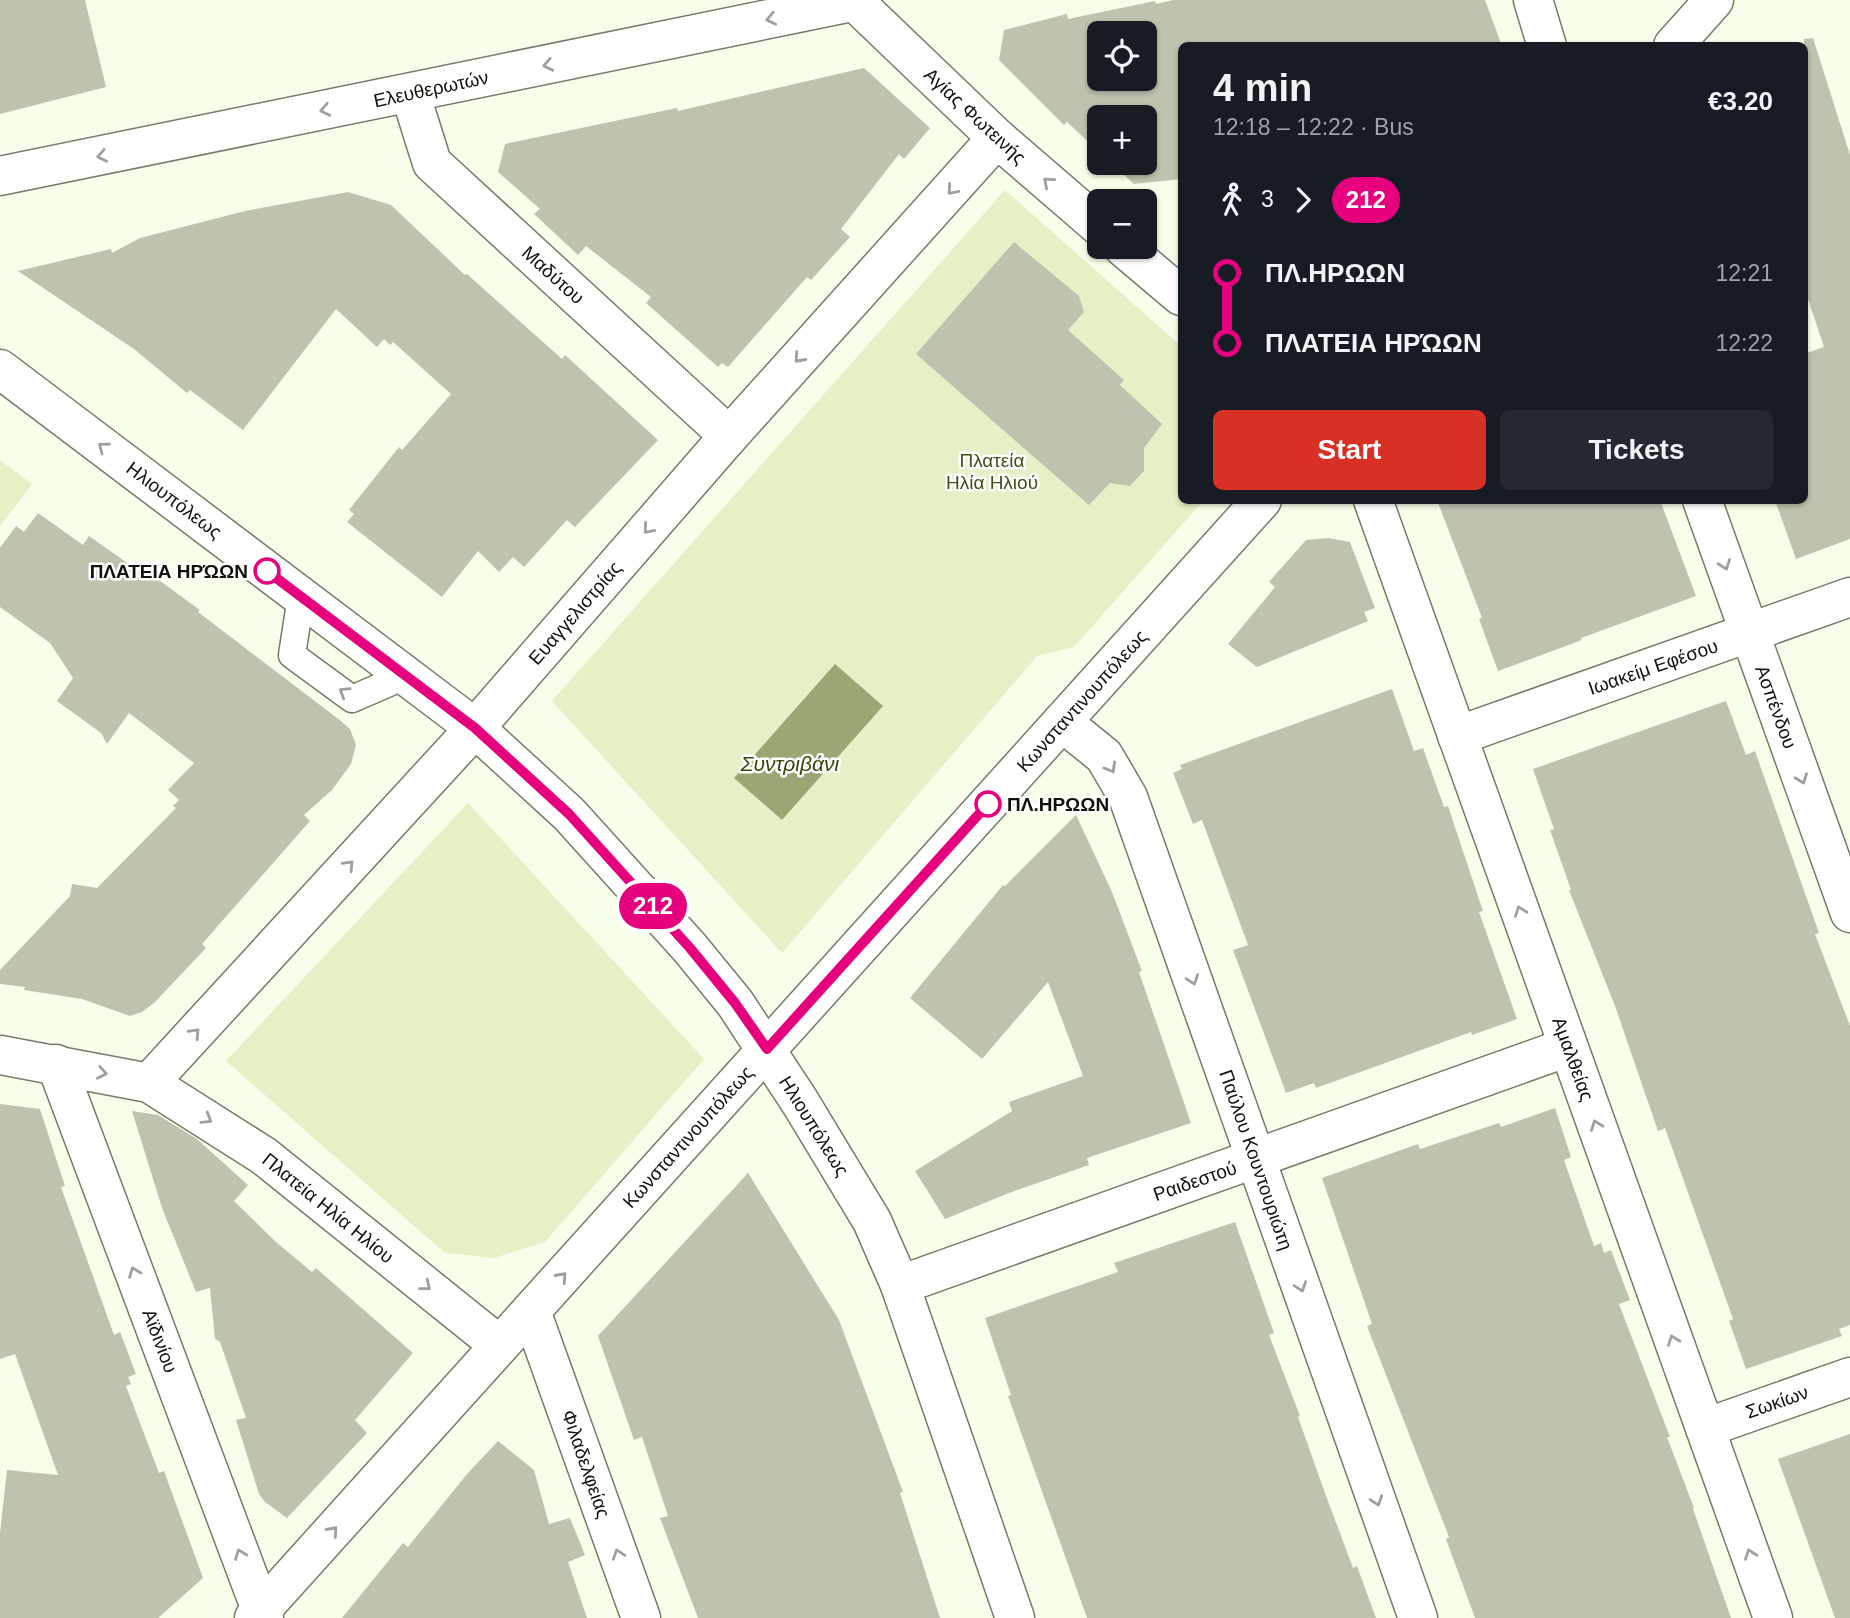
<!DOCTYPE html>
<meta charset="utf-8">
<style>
:root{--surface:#171b24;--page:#242831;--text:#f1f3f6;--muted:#9ea1a6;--accent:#d93025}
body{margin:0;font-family:Arial,sans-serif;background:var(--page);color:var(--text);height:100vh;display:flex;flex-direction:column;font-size:26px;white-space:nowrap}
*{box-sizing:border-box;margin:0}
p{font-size:23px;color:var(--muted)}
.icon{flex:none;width:38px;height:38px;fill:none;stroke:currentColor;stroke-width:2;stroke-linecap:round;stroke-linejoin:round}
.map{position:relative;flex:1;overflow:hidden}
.drawer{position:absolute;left:1178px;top:42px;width:630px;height:462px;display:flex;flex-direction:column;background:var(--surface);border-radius:10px;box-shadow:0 2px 5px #0004}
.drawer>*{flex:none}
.badge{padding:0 14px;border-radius:23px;font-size:24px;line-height:46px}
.buttons{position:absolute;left:1087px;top:21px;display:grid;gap:14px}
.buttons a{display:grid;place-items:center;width:70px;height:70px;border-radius:10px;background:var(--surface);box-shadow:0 2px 5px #0004;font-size:35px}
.map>.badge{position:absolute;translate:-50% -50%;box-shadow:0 0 0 4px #fff}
.legs{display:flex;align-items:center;gap:10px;height:77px;padding:0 35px;font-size:23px}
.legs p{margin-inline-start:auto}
.overview{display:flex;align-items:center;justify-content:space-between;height:119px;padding:0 35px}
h1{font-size:38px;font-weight:800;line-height:52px}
.cta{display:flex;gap:14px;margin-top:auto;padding:14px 35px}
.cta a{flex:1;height:80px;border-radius:10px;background:var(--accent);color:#fff;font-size:28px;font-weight:800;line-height:80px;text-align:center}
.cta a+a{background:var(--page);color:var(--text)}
ul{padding:0 35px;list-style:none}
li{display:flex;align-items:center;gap:24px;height:70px;font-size:26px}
li i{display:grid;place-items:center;width:10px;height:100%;margin:0 9px;background:currentColor}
li i::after{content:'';width:18px;height:18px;margin:-9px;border:5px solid;border-radius:50%;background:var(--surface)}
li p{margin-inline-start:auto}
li:first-child i{background:linear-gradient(#0000 50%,currentColor 0)}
li:last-child i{background:linear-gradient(currentColor 50%,#0000 0)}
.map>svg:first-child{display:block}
</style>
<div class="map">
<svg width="1850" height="1618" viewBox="0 0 1850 1618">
<rect width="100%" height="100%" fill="#f7fee9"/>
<g fill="#e4f1c6">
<polygon points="1005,190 1181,346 1181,500 1203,501 1074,647 1037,656 782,953 552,701"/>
<polygon points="0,460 32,484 0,526"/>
<polygon points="468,803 704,1059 545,1242 494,1258 445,1253 226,1061"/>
</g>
<polygon fill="#99a775" points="835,664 883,706 782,820 734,778"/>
<g fill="#bdc3af" fill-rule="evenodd">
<polygon points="0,0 85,0 106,87 0,114"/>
<path d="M1173,0H1485L1502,46H1181V179L1134,184L1111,163H1144V117H1099V152L1067,122L1064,125L999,60L1004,30L1067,14L1068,19L1155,1L1156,4ZM1099,33H1144V79H1099Z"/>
<polygon points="1813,38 1850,155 1850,539 1796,559 1775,500 1804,500 1804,354 1824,347 1804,287 1804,39"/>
<polygon points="864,68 930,128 904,159 899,154 841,229 850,237 811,280 807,277 728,367 722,363 718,367 646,303 651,297 586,246 578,255 534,214 540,209 498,172 505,144 677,108 678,111"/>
<polygon points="348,192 391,205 465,275 467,274 562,359 565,355 658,440 575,527 567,520 524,567 513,557 499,572 478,551 442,597 347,522 354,514 349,510 399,447 402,450 451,394 393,342 390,345 384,339 377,347 336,309 243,430 190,390 187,393 134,349 18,271 111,249 112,253 140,238 245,211"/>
<polygon points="1014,242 1079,296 1084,312 1068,330 1124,380 1120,385 1162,424 1144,448 1144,471 1130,486 1110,483 1089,505 916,354"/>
<polygon points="1437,500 1660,500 1696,596 1581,638 1582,640 1498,671 1479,619 1482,618"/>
<polygon points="38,513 83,545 89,536 147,577 149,573 200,610 198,612 341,721 350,729 356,745 351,764 332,790 304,815 310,821 202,944 206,948 154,1003 142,1012 130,1016 82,999 24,990 25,987 0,984 0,970 70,896 72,884 97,888 176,808 173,806 179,800 168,790 194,763 129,713 107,744 101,733 57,701 73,678 50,643 0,607 0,548 16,526 24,532"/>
<polygon points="1328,538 1350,542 1375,608 1364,612 1368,621 1257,667 1228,644 1275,587 1269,582 1306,540"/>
<polygon points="1392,689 1414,751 1423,748 1444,807 1448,806 1483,911 1479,912 1517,1019 1472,1035 1471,1032 1316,1088 1314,1083 1286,1093 1233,950 1248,945 1202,820 1193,824 1173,773 1182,769 1180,765"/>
<polygon points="1726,701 1746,755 1755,751 1819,933 1815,934 1850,1026 1850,1325 1839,1329 1842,1336 1746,1369 1729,1321 1733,1319 1665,1128 1658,1131 1615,1006 1569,890 1571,890 1550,830 1554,829 1533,769"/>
<polygon points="1076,815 1112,892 1142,971 1139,972 1191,1123 1087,1158 1089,1165 1009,1193 945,1219 915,1171 1012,1111 1009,1102 1083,1076 1048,982 982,1059 910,998 1003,885 1005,886"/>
<polygon points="0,1104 40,1109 65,1186 61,1187 114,1335 120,1332 136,1374 128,1377 131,1384 126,1386 159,1473 164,1471 203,1578 158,1618 0,1618 0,1533 7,1470 58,1475 15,1354 0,1359"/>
<polygon points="1555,1108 1571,1157 1564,1160 1594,1246 1601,1243 1604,1253 1611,1250 1630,1300 1619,1304 1670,1437 1667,1437 1694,1508 1693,1509 1731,1618 1475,1618 1446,1539 1449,1537 1367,1326 1372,1324 1322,1178 1418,1144 1420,1149 1499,1123 1501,1127"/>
<polygon points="132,1111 158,1115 197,1139 248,1185 234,1201 276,1242 312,1272 316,1268 413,1353 355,1420 367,1433 287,1518 265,1502 259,1494 236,1420 246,1418 220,1342 215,1339 210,1288 196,1292 162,1208"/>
<polygon points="748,1173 839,1320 903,1492 900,1493 940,1618 698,1618 660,1518 668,1516 642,1437 634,1440 598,1336"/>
<polygon points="1235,1222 1274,1333 1269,1335 1300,1416 1298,1417 1325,1493 1353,1568 1357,1566 1376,1618 1087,1618 1008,1396 1011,1395 985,1318 1118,1272 1114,1263"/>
<polygon points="1850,1434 1850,1618 1835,1618 1778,1459"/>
<polygon points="498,1441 534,1470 549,1524 570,1518 585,1555 568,1562 587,1618 342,1618 403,1543 408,1547 467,1474"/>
</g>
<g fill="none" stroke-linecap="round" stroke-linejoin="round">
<defs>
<polyline id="lane" points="301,597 292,655 352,699 405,676"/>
<g id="street">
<polyline points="1533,0 1547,46"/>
<polyline points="854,1 997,138 1099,226"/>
<polyline points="410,93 432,163 729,436"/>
<polyline points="1123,247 1181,296"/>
<polyline points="1373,500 1773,1618"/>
<polyline points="1702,500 1850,913"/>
<polyline points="1062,722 1104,756 1128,797 1418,1618"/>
<polyline points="1457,736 1850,597"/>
<polyline points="56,1064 264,1618"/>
<polyline points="149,1083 475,728 729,436 997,138"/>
<polyline points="900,1285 1568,1047"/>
<polyline points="531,1311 641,1618"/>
<polyline points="1705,1428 1850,1377"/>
</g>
<g id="secondary">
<polyline points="1673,46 1714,0"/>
<polyline points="0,176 862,0"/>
<polyline points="0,369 475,728 569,814 690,948 735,1003 800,1102 872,1221 900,1285 1015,1618"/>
<polyline points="0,1055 149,1083 264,1156 499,1345"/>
<polyline points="254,1618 1262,500"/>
</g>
</defs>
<use href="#lane" stroke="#767b69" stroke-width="29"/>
<use href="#street" stroke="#767b69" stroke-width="41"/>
<use href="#secondary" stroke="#767b69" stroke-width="41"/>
<use href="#lane" stroke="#fff" stroke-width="26"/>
<use href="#street" stroke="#fff" stroke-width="38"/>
<use href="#secondary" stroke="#fff" stroke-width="38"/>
</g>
<defs><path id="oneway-chevron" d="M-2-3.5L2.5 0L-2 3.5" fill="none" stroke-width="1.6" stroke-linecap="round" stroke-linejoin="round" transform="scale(1.75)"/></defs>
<g stroke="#9fa09d">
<use href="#oneway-chevron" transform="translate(771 19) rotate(168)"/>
<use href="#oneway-chevron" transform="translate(548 65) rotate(168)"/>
<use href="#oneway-chevron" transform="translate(325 110) rotate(168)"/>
<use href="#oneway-chevron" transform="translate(102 156) rotate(168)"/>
<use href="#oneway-chevron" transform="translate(1048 182) rotate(-139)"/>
<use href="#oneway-chevron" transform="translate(952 190) rotate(131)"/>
<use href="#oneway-chevron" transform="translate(799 358) rotate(132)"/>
<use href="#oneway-chevron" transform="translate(103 447) rotate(-143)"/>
<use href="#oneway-chevron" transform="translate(648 529) rotate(131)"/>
<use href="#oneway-chevron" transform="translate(1725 565) rotate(70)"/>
<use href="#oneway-chevron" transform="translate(344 692) rotate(-148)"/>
<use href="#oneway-chevron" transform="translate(1111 768) rotate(60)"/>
<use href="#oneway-chevron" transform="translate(1802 779) rotate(70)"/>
<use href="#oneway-chevron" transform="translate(349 865) rotate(-47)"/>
<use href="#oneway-chevron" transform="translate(1520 911) rotate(-110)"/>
<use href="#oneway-chevron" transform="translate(1193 980) rotate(71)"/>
<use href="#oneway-chevron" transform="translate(195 1033) rotate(-47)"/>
<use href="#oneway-chevron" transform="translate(102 1073) rotate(11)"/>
<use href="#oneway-chevron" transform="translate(207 1119) rotate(32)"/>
<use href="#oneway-chevron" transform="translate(1596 1125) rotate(-110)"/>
<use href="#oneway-chevron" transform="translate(134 1272) rotate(-111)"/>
<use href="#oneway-chevron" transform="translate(562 1277) rotate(-48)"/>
<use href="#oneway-chevron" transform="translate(426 1286) rotate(39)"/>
<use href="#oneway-chevron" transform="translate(1301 1287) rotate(71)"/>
<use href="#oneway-chevron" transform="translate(1673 1340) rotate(-110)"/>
<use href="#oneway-chevron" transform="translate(1377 1501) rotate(71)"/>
<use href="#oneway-chevron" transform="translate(333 1531) rotate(-48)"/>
<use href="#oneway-chevron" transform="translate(240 1554) rotate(-111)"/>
<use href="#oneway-chevron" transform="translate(618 1554) rotate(-109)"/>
<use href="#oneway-chevron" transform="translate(1750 1554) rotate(-110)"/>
</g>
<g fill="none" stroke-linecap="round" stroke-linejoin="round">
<defs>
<polyline id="line-1" points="267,571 475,728 569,814 690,948 735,1003 767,1049 988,804"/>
</defs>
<use href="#line-1" stroke="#fff" stroke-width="16"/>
<use href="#line-1" stroke="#e6007e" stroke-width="10"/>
</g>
<g fill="#fff" stroke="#e6007e" stroke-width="3.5">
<circle cx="267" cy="571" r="12"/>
<circle cx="988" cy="804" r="12"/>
</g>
<g text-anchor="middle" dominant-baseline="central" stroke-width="5" stroke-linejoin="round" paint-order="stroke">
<g font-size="19" fill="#10120b" stroke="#fff">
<text transform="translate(431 89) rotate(-12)">Ελευθερωτών</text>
<text transform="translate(975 116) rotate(43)">Αγίας Φωτεινής</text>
<text transform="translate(553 275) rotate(42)">Μαδύτου</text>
<text transform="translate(174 500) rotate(37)">Ηλιουπόλεως</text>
<text transform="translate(575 613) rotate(-49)">Ευαγγελιστρίας</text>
<text transform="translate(1653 667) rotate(-19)">Ιωακείμ Εφέσου</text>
<text transform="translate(1082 701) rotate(-48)">Κωνσταντινουπόλεως</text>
<text transform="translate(1776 707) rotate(70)">Ασπένδου</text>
<text transform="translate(1573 1059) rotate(70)">Αμαλθείας</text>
<text transform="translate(814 1126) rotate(58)">Ηλιουπόλεως</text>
<text transform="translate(688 1137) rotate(-48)">Κωνσταντινουπόλεως</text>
<text transform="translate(1256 1160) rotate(71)">Παύλου Κουντουριώτη</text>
<text transform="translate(1195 1181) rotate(-19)">Ραιδεστού</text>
<text transform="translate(328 1208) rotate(39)">Πλατεία Ηλία Ηλίου</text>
<text transform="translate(160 1341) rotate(69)">Αϊδινίου</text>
<text transform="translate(1777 1402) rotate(-19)">Σωκίων</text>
<text transform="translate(586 1464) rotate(71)">Φιλαδελφείας</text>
</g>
<g font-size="19" fill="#434f17" stroke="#fff">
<text x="992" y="460">Πλατεία<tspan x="992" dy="22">Ηλία Ηλιού</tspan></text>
</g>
<g font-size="19" font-weight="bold" fill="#10120b" stroke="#fff" text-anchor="end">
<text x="248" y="571">ΠΛΑΤΕΙΑ ΗΡΏΩΝ</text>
<text x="1007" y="804" text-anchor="start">ΠΛ.ΗΡΩΩΝ</text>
</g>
<g font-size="21" font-style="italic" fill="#3a460b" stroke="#fff">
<text x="790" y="763">Συντριβάνι</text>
</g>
</g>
</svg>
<div class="buttons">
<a><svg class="icon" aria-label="locate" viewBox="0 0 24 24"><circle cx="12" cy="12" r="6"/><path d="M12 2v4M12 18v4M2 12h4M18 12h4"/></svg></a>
<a>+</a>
<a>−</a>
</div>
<b class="badge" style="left:653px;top:906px;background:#e6007e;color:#fff">212</b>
<section class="drawer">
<div class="overview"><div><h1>4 min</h1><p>12:18 – 12:22 · Bus</p></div><b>€3.20</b></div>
<div class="legs"><svg class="icon" aria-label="walk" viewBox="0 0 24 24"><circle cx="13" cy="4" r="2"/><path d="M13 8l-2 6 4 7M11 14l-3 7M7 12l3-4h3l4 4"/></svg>3<svg class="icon" aria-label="forward" viewBox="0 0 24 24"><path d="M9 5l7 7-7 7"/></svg><b class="badge" style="background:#e6007e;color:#fff">212</b></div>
<ul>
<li><i style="color:#e6007e"></i><b>ΠΛ.ΗΡΩΩΝ</b><p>12:21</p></li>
<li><i style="color:#e6007e"></i><b>ΠΛΑΤΕΙΑ ΗΡΏΩΝ</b><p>12:22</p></li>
</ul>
<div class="cta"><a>Start</a><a>Tickets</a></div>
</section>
</div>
